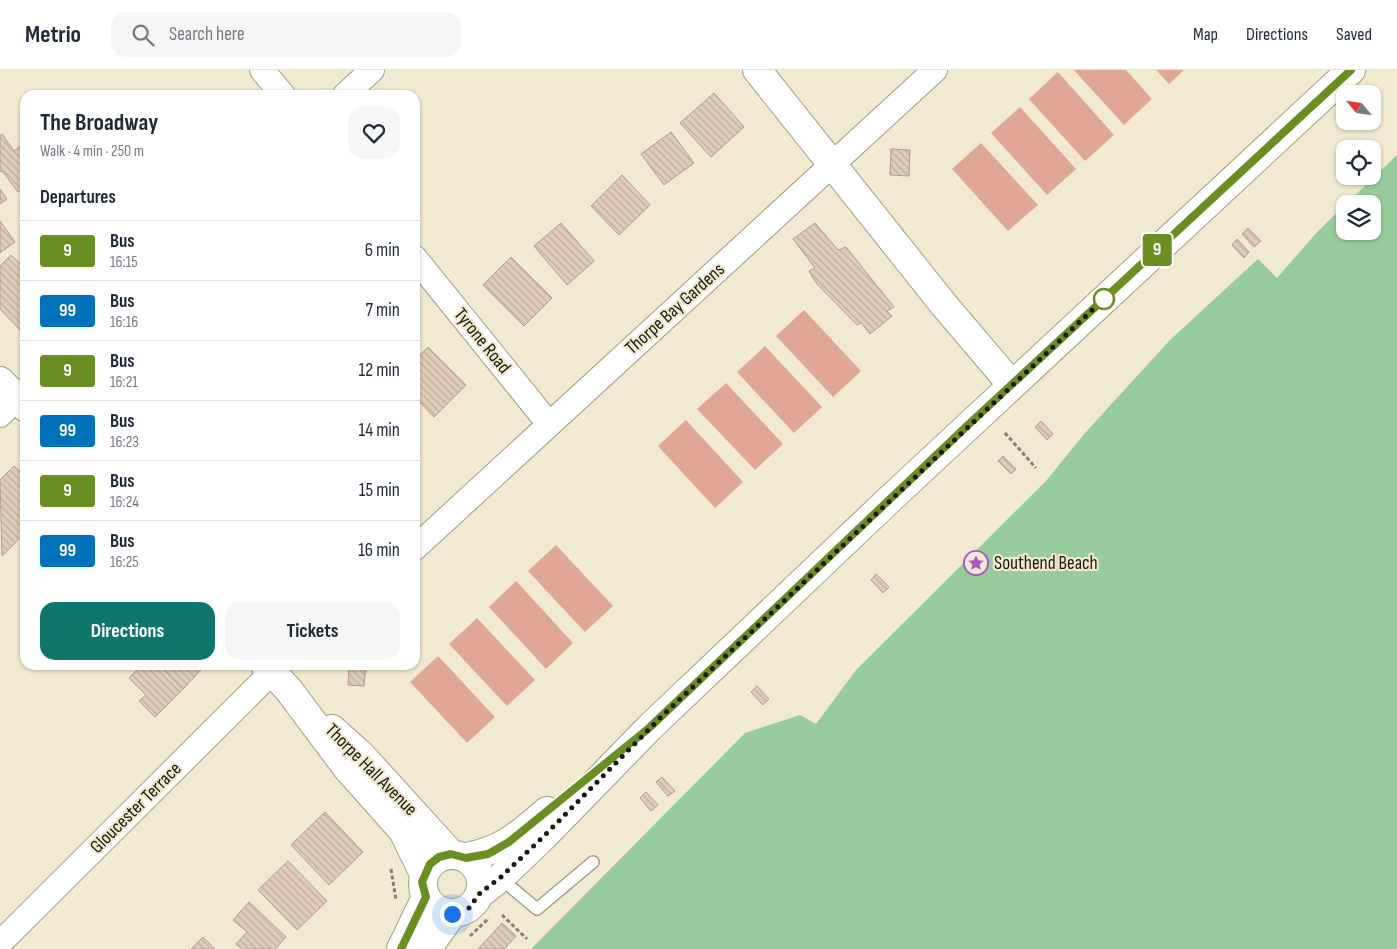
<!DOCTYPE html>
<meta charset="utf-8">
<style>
:root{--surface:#fff;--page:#f6f6f7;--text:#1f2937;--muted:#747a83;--line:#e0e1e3;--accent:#0f766e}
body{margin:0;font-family:"Sofia Sans Condensed",sans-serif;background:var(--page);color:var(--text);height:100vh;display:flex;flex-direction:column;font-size:19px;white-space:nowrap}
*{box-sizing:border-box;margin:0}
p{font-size:16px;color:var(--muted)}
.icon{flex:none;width:28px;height:28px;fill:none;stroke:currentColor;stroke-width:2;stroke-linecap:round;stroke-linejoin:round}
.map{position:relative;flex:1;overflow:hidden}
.sheet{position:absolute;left:20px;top:20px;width:400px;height:580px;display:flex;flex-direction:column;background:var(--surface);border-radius:15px;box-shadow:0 1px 4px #0004}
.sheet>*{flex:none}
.badge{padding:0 10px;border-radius:4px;font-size:18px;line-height:32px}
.needle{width:32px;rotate:299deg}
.buttons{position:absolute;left:1336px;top:15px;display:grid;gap:10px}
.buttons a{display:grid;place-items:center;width:45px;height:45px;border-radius:10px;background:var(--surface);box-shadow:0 1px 4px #0004;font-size:25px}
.you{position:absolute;width:25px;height:25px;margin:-12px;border:4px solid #fff;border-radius:50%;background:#1a73e8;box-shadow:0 0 0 8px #1a73e833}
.map>.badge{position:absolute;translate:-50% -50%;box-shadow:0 0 0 2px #fff}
h2{padding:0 20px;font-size:19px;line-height:45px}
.round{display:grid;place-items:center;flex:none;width:52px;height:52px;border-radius:15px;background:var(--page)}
.overview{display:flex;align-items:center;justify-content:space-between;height:85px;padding:0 20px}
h1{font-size:24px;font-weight:700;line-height:38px}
.action{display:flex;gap:10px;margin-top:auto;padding:10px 20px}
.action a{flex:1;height:58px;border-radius:15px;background:var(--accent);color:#fff;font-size:20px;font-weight:700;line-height:58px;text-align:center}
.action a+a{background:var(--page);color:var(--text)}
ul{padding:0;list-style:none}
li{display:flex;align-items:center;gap:15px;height:60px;padding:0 20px;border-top:1px solid var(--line)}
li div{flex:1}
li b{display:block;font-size:19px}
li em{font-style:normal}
li .badge{min-width:55px;font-weight:700;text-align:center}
header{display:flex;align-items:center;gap:30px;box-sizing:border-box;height:70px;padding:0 25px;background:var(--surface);border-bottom:1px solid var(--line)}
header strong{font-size:24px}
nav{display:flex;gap:28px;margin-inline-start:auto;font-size:18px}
.search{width:350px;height:45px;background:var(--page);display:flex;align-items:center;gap:12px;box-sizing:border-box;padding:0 18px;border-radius:15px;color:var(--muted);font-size:19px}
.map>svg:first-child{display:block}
</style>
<header>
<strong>Metrio</strong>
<div class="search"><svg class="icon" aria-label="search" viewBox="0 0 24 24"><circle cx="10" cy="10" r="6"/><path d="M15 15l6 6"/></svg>Search here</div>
<nav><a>Map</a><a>Directions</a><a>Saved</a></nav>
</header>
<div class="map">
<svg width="1397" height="879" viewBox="0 0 1397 879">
<defs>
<pattern id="building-back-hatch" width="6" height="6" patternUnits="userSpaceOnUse" patternTransform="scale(1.25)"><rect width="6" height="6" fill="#dfcbb7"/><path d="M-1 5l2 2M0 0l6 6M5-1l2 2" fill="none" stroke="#bfae9c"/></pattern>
</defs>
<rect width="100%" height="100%" fill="#f1e9d0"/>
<g fill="#e0a894">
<polygon points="1074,0 1126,0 1152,29 1124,55"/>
<polygon points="1156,0 1184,0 1169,14"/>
<polygon points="1058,2 1114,65 1085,91 1029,29"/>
<polygon points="1020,37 1076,99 1047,125 991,63"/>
<polygon points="981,73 1038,135 1008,161 952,99"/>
<polygon points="804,240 861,301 833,327 776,266"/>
<polygon points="765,276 822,337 794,363 737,302"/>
<polygon points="726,313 783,374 755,400 697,339"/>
<polygon points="686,350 743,412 715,438 658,376"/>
<polygon points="556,475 613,536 585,562 528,501"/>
<polygon points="516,511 573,573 546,599 489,537"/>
<polygon points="477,548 535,610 507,636 449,574"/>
<polygon points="438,586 495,647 467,673 410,612"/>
</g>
<polygon fill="#96cd9b" points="1397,85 1397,879 531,879 745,663 800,645 816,654 856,600 1046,411 1085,363 1170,270 1258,189 1277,208 1318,161 1345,135 1345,161 1372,161 1372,134 1346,134"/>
<g fill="url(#building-back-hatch)" stroke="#b09d8b">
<polygon points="714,23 744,57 711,87 680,53"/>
<polygon points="671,62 694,93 664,115 641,84"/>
<polygon points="2,64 14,81 25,72 25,117 18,122 2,101 0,102 0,66"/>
<polygon points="891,79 910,80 909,106 890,105"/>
<polygon points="622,105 650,135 619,165 591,136"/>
<polygon points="0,119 7,129 0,134"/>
<polygon points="0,151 15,172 0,183"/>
<polygon points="561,153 594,191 567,215 534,176"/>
<polygon points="815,153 838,180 846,177 894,237 887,241 892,246 870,264 861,253 857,255 817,214 809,201 815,198 793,169"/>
<polygon points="1248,158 1261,171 1254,177 1242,164"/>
<polygon points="1237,169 1249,182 1244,188 1232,175"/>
<polygon points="11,185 25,198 25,257 21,261 0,239 0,196"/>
<polygon points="511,187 552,228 524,256 483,215"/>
<polygon points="428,277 466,315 434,347 415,327 415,290"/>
<polygon points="1041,351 1053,364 1047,370 1035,357"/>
<polygon points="1003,386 1016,399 1011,404 998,391"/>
<polygon points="14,396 25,406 25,463 2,486 0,410"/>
<polygon points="876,504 889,517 883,523 871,510"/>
<polygon points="142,595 159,595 183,619 155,647 139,631 146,625 129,608"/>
<polygon points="159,595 196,595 201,600 183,619"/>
<polygon points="349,595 366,595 364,616 348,615"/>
<polygon points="757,616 769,629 763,635 751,622"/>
<polygon points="662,707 675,721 668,726 656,712"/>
<polygon points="646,722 658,735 651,741 640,728"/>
<polygon points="325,742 363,782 329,815 291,775"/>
<polygon points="288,791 327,831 297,860 258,820"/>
<polygon points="249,832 286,867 275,879 242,879 236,874 247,862 233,850"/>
<polygon points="502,853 516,866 504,879 478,879"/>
<polygon points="203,867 215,879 191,879"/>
</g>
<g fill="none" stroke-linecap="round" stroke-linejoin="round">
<defs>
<polyline id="service" points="480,803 489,808 500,808 537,839 593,792"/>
<g id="minor">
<polyline points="262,0 283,25"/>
<polyline points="345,25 372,0"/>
<polyline points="415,188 549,354"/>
<polyline points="0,345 25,320"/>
<polyline points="415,478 935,0"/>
<polyline points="0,873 272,602"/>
</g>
<g id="tertiary">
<polyline points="757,0 944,235 1012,315"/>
<polyline points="0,311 25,337"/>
<polyline points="265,595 288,619 347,698 403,761 424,804"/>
<polyline points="332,659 362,686 451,784"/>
</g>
<g id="secondary">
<circle cx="452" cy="814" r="29"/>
<path d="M466,787C502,781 520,764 547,741"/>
<polyline points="481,823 500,808 544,766 649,658 890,429 1351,0"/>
<polyline points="401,879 426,827"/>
<polyline points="427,879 452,844"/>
</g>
</defs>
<use href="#service" stroke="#a49d85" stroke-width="14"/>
<use href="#minor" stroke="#a49d85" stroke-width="26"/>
<use href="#tertiary" stroke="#a49d85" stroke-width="30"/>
<use href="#secondary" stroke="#a49d85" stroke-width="30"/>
<g stroke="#847f6e" stroke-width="3" stroke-dasharray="4 2.5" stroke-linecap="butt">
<polyline points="1005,363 1036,398"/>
<polyline points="391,799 396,830"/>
<polyline points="502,845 527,869"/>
<polyline points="470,866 489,848"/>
</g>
<use href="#service" stroke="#fff" stroke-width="11"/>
<use href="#minor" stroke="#fff" stroke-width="24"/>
<use href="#tertiary" stroke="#fff" stroke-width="28"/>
<use href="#secondary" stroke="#fff" stroke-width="28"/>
</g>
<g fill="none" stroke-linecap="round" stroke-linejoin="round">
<defs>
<polyline id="line" points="401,879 426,827 422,812 430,794 439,787 451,784 466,788 488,784 509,772 649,658 968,355 1351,0"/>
</defs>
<use href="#line" stroke="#fff" stroke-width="11"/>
<use href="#line" stroke="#6b8e23" stroke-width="8"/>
<polyline stroke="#1b180f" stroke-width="5" stroke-dasharray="0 9" points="452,844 469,838 480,823 500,808 544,766 662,646 1106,227 1104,229"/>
</g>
<defs>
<symbol id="sight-ring" viewBox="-11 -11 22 22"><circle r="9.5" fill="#f1e9d0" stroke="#ac55c2" stroke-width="1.5"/><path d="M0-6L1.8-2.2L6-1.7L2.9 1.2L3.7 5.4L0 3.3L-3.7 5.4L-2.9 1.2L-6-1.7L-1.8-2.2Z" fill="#ac55c2"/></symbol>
</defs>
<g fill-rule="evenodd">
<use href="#sight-ring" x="962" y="479" width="28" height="28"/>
</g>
<circle fill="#fff" stroke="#6b8e23" stroke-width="2.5" cx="1104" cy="229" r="10"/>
<g text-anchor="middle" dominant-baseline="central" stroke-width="4.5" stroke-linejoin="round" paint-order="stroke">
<g font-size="19" fill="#1b180f" stroke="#f1e9d0">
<text transform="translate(675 239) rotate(-42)">Thorpe Bay Gardens</text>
<text transform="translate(482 271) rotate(51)">Tyrone Road</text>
<text transform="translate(371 700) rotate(45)">Thorpe Hall Avenue</text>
<text transform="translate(136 738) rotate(-45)">Gloucester Terrace</text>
</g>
<g font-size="19" fill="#1b180f" stroke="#f1e9d0" text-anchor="start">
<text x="994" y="493">Southend Beach</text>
</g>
</g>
</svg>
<div class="buttons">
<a><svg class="needle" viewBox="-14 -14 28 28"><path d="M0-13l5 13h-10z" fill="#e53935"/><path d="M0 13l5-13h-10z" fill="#747a83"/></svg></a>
<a><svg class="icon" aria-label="locate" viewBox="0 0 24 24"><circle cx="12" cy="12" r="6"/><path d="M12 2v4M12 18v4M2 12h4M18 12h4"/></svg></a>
<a><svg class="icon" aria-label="layers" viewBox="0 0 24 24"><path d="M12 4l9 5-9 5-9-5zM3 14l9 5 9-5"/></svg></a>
</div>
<div class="you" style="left:452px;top:844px"></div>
<b class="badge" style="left:1157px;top:180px;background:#6b8e23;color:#fff">9</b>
<section class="sheet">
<div class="overview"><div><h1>The Broadway</h1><p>Walk · 4 min · 250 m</p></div><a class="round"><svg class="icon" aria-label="heart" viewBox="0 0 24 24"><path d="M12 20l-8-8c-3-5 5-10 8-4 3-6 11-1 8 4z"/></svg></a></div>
<h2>Departures</h2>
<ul>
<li><span class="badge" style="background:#6b8e23;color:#fff">9</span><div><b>Bus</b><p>16:15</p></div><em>6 min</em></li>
<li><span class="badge" style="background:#0072bc;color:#fff">99</span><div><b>Bus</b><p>16:16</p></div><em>7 min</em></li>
<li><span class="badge" style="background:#6b8e23;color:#fff">9</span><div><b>Bus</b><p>16:21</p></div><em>12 min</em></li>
<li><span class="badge" style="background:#0072bc;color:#fff">99</span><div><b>Bus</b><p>16:23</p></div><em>14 min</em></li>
<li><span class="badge" style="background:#6b8e23;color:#fff">9</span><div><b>Bus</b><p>16:24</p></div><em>15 min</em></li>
<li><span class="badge" style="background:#0072bc;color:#fff">99</span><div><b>Bus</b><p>16:25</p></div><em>16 min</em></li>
</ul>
<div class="action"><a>Directions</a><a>Tickets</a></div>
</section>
</div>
